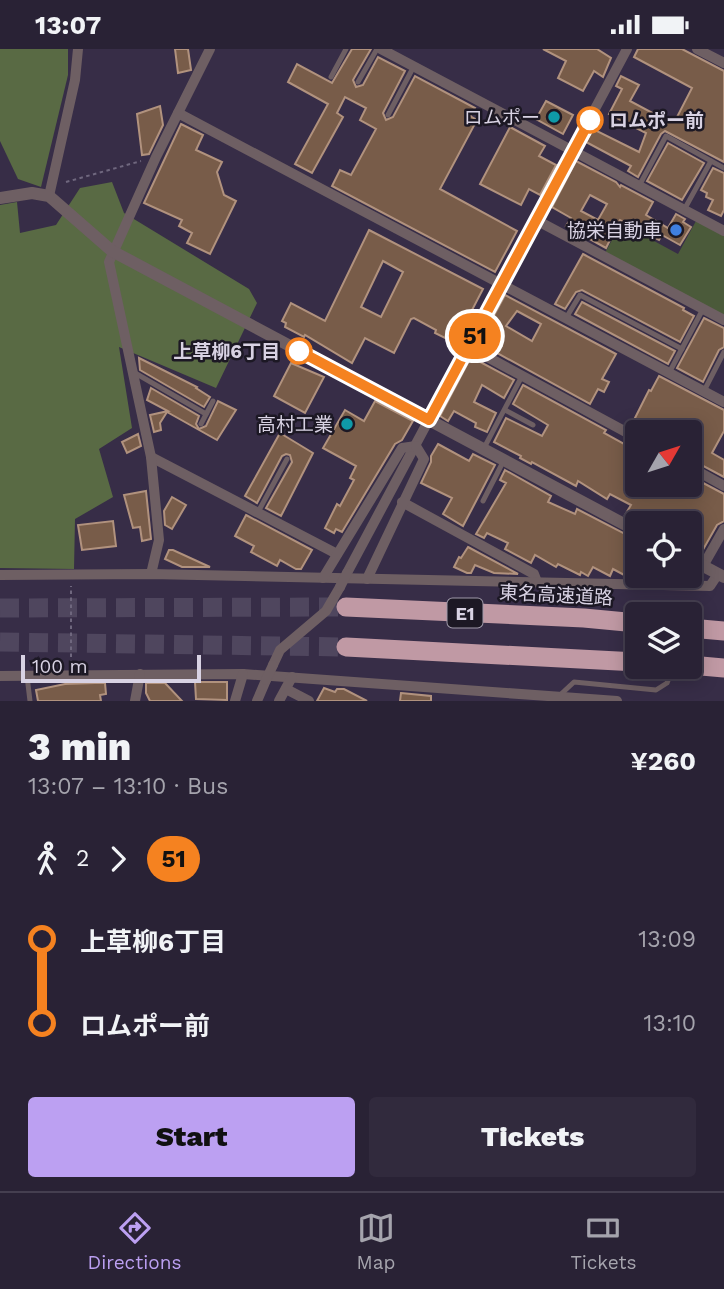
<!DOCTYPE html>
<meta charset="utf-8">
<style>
:root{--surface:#292235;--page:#312a3d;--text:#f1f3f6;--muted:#a5a4ad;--line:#453f50;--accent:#bca0f2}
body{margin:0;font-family:"Work Sans","Noto Sans JP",sans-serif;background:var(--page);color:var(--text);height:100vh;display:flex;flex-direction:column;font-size:26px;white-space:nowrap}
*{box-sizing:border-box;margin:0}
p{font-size:23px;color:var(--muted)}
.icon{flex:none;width:38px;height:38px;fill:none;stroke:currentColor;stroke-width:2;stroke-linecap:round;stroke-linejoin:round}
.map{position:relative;height:652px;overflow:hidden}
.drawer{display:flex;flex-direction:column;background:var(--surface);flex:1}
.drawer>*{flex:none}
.badge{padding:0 14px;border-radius:23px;font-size:24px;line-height:46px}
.needle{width:46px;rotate:51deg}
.tools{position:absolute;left:625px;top:371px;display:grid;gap:14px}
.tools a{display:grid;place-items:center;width:77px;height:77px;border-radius:7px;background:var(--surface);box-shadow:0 4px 18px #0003,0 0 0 2px var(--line);font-size:35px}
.scale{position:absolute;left:21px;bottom:18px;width:180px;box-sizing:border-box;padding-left:7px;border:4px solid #d8d2e3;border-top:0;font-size:19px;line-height:24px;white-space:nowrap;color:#d8d2e3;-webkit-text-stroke:5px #1c1824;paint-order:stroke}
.map>.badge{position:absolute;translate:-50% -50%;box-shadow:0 0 0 4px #fff}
.legs{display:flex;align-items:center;gap:10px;height:77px;padding:0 28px;font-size:23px}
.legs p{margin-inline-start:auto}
.overview{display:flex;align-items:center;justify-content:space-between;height:119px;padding:0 28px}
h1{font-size:38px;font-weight:800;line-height:52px}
.action{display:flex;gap:14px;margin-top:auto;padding:14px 28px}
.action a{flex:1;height:80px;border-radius:7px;background:var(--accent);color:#111;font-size:28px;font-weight:800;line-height:80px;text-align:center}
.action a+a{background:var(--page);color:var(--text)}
ul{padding:0 28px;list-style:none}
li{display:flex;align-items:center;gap:24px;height:84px;font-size:26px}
li i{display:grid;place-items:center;width:10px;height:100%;margin:0 9px;background:currentColor}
li i::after{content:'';width:18px;height:18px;margin:-9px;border:5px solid;border-radius:50%;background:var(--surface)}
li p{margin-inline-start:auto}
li:first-child i{background:linear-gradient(#0000 50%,currentColor 0)}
li:last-child i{background:linear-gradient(currentColor 50%,#0000 0)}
.status{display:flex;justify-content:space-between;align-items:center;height:49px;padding:0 35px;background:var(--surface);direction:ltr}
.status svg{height:19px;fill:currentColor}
.dock{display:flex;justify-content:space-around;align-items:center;height:98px;border-top:2px solid var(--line);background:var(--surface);font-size:19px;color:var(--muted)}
.dock a{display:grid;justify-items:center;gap:4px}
.dock .current{color:var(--accent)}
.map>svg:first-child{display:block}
</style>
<div class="status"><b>13:07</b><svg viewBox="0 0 49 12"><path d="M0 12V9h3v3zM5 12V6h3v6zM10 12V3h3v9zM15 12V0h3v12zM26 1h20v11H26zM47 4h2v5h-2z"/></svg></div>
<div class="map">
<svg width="724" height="652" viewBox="0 0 724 652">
<rect width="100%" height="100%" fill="#372d47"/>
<polygon fill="#4b5a3a" points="696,172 724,187 724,266 605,204 621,174 678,205"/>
<g fill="#596a44">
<polygon points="0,0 68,0 68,26 41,138 18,130 0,92"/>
<polygon points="112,133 124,164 249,240 257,254 216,339 119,298 132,379 99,400 113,448 75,470 74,520 0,519 0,156 17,153 20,184 56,176 80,139"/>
</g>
<g fill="#785c49" stroke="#b1927e" stroke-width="2" fill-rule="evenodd">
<polygon points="175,0 188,0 191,21 178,24"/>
<polygon points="352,0 371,0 353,31 356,38 363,36 378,8 405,22 383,64 386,71 393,68 415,27 475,59 470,67 477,71 440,140 517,182 495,223 332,137 340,121 351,126 376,80 360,71 366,59 345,48 337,64 343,68 312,124 295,115 328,55 288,33 297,15 332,34"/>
<polygon points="543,0 597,0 611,9 603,28 594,22 583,42 558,29 566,12"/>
<polygon points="638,0 682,0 724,22 724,113 665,82 661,85 638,128 628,122 631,117 586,93 593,80 639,103 646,84 609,65 622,40 616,37 621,27 639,36 630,52 658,67 659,65 675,72 692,39 634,8"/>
<polygon points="546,52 573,66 563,85 536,70"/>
<polygon points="160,57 163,76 149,105 142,106 137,65"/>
<polygon points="181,75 203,86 196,101 222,113 217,123 224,146 236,152 210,205 187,194 192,184 179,177 182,171 144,154"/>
<polygon points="510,78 545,97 539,107 556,116 540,146 529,140 521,156 480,135"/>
<polygon points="668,94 704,114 682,151 647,132"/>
<path d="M576,112L616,133L620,138L621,136L653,153L646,166L668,179L676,165L685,170L683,173L691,178L680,196L662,186L659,191L620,171L606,199L566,177L571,169L552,158ZM590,146L607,155L598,171L581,162Z"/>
<polygon points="713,119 724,124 724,161 721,167 708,161 713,151 706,148 707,144 701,141"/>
<path d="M369,181L483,240L456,292L452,290L451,292L435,284L436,281L414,269L411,270L394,304L365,289L352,314L305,286L304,288L285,278L286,274L282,272L291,254L325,272ZM383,212L403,223L381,268L361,258Z"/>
<polygon points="583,205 684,259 683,261 694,267 680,293 582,241 576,243 565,260 555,255"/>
<path d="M505,246L616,305L602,330L609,333L604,343L598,340L590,355L479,294ZM517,262L541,275L532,292L506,277Z"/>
<polygon points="582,253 675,302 668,315 575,265"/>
<polygon points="704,269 724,279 724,298 719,301 703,333 677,319"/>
<polygon points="471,308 514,331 504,349 482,336 474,353 496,364 487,383 475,378 476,374 454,362 448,372 440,367"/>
<polygon points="139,309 197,338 196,339 210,348 204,358 140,321"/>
<polygon points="291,314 324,328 305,364 274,347"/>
<polygon points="659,327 724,361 724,382 712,404 724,411 724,428 690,410 690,383 678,383 668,378 665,383 645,383 647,379 634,371 649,341 651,342"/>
<polygon points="523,336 606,381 604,384 624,395 626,392 637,397 637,436 669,436 678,441 681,436 690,436 690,427 724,445 724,472 717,476 700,506 690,501 690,474 641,474 625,466 631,456 610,445 607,450 578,432 576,437 532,413 531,415 520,409 521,407 494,393 506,369 542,387 548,376 513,355"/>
<polygon points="151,339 199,367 196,375 199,380 206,377 218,352 236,361 217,391 167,363 160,374 161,381 154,383 150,366 168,362 147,351"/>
<polygon points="375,352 413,372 402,391 395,395 342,483 336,480 334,484 325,479 337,455 340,457 354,431 350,429 356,417 323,399 345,361 364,372"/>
<polygon points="280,384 313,404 281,467 266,459 292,413 290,406 286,405 282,407 257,454 245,447"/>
<polygon points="138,385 141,397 127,404 122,393"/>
<polygon points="438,395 469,412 473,405 495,416 463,477 443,465 452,449 421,434 431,413 431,407"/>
<polygon points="505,421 551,447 548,453 575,465 577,460 637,491 637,528 626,527 613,520 610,527 593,518 588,527 581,523 580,526 558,515 556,518 535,506 531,514 505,500 508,494 487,484 484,489 476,485 506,434 500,431"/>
<polygon points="146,442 151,490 142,492 140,478 133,479 124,446"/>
<polygon points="172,448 186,456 172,480 165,476 164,462"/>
<polygon points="246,466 312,501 301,520 296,520 280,511 277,517 251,503 254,497 235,487"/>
<polygon points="113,472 116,497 82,501 78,476"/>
<polygon points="468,498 518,525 494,524 475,516 471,524 467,524 454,518 459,508 461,509"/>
<polygon points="169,501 173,501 210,518 182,518 165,510"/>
<polygon points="195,633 227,633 227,651 196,650"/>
<polygon points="95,634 105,634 106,645 100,646 101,652 38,652 36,641 65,635"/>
<polygon points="146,634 165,634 182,652 150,652 146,644"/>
<polygon points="324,639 335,643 337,640 344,640 367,652 317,652"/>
<polygon points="401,644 431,647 431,652 400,652"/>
</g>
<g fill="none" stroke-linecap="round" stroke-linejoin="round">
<g stroke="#4f465e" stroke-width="19" stroke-dasharray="19 10" stroke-linecap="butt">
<polyline points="0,559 346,558"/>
<polyline points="0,593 346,598"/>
</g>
<g stroke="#6f677e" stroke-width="2" stroke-dasharray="3.5 3.5" stroke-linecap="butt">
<polyline points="66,133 141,112"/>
<polyline points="71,615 71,537"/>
</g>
<g stroke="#6e5f63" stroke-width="5">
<polyline points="331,28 346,0"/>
<polyline points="358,33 377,0"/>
<polyline points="388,66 414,17"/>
<polyline points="639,137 666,87 724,119"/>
<polyline points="684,161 711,112"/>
<polyline points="566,269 580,246 682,300"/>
<polyline points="135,324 206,365"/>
<polyline points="669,324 703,260"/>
<polyline points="704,342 724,303"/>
<polyline points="505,361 533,376"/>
<polyline points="201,375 213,352"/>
<polyline points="484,399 522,327"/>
<polyline points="483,452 504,411"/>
<polyline points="258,463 287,410"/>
<polyline points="641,618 690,624"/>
<polyline points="27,627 30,652"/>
<polyline points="559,647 574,633 656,641 667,634 672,621"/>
</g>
<g stroke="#6e5f63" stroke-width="10">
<polyline points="381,0 724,182"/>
<polyline points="697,0 724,14"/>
<polyline points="178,64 724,353"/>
<polyline points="49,147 75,31 78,0"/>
<polyline points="536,171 724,271"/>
<polyline points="469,298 637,389"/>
<polyline points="151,408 337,505"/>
<polyline points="690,418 724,437"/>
<polyline points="402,453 534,525 537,533"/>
<polyline points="703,517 724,480"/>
<polyline points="347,524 627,0"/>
<polyline points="151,525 159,491 151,408 109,213 156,108 210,0"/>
<polyline points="0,526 151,525 710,537 718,525"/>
<polyline points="323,529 402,399 416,397"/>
<polyline points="367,530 424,410 416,397"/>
<polyline points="273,616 280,601 326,562 340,538"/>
<polyline points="0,627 243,625 617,652"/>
<polyline points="286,640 309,652"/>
<polyline points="135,652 140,625"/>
<polyline points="235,652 243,625"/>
<polyline points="257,652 266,631"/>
<polyline points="279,652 292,628"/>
</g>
<g stroke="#6e5f63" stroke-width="12">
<polyline points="0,149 32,144 49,147 112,202 637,482"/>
<polyline points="690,510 724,528"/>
</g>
<g stroke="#c099a4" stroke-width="19">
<polyline points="346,558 584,569 637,574"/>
<polyline points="690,579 724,582"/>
<polyline points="346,598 637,613"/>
<polyline points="690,616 724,619"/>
</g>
<g stroke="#6e5f63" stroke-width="10">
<polyline points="340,538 347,524"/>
<polyline points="266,631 273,616"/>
</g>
</g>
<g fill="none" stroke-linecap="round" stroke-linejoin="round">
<defs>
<polyline id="line-1" points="299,302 429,371 590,71"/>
</defs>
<use href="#line-1" stroke="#fff" stroke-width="16"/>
<use href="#line-1" stroke="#f58220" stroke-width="10"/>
</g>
<g fill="#0f9aa8" stroke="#1c1824" stroke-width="2.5">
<circle cx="554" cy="68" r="7"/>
<circle cx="347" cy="375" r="7"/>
</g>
<g fill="#fff" stroke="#f58220" stroke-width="3.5">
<circle cx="590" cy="71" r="12"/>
<circle cx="299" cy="302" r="12"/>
</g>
<circle fill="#3f7fe0" stroke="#1c1824" stroke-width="2.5" cx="676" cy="181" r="7"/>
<g text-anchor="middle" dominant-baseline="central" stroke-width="5" stroke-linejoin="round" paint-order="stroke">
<rect fill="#1c1824" stroke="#a09aaa" stroke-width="2" x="447.5" y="549.5" width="35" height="29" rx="5"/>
<g font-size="18" font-weight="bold" fill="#d8d2e3">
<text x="465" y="564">E1</text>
</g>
<g font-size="19" fill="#d8d2e3" stroke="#1c1824" text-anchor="end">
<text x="540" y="68">ロムポー</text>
<text x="662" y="181">協栄自動車</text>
<text x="333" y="375">高村工業</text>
</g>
<g font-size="19" font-weight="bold" fill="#d8d2e3" stroke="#1c1824" text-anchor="start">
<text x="609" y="71">ロムポー前</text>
<text x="280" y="302" text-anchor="end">上草柳6丁目</text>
</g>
<g font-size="19" fill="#d8d2e3" stroke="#1c1824">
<text transform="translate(556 546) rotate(3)">東名高速道路</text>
</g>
</g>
</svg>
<div class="tools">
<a><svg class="needle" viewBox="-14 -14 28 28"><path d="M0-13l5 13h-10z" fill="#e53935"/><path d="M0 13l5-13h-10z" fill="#a5a4ad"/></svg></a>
<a><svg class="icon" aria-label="locate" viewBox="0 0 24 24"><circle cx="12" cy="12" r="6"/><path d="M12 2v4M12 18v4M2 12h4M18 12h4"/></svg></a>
<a><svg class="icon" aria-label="layers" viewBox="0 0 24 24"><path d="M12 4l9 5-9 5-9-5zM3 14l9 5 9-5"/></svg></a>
</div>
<div class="scale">100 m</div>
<b class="badge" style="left:475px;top:287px;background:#f58220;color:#111">51</b>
</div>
<section class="drawer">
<div class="overview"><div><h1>3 min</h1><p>13:07 – 13:10 · Bus</p></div><b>¥260</b></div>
<div class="legs"><svg class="icon" aria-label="walk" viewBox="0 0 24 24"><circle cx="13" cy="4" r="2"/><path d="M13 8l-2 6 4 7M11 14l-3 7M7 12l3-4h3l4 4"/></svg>2<svg class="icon" aria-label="forward" viewBox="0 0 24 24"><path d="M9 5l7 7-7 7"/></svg><b class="badge" style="background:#f58220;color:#111">51</b></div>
<ul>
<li><i style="color:#f58220"></i><b>上草柳6丁目</b><p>13:09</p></li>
<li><i style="color:#f58220"></i><b>ロムポー前</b><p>13:10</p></li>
</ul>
<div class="action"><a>Start</a><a>Tickets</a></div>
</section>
<nav class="dock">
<a class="current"><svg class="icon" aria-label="directions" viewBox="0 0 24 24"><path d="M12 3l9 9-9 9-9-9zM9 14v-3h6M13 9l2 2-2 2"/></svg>Directions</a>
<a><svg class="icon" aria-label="map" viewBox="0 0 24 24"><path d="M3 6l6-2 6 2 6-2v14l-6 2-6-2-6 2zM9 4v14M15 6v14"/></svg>Map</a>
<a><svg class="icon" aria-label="tickets" viewBox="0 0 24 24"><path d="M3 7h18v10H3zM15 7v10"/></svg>Tickets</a>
</nav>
